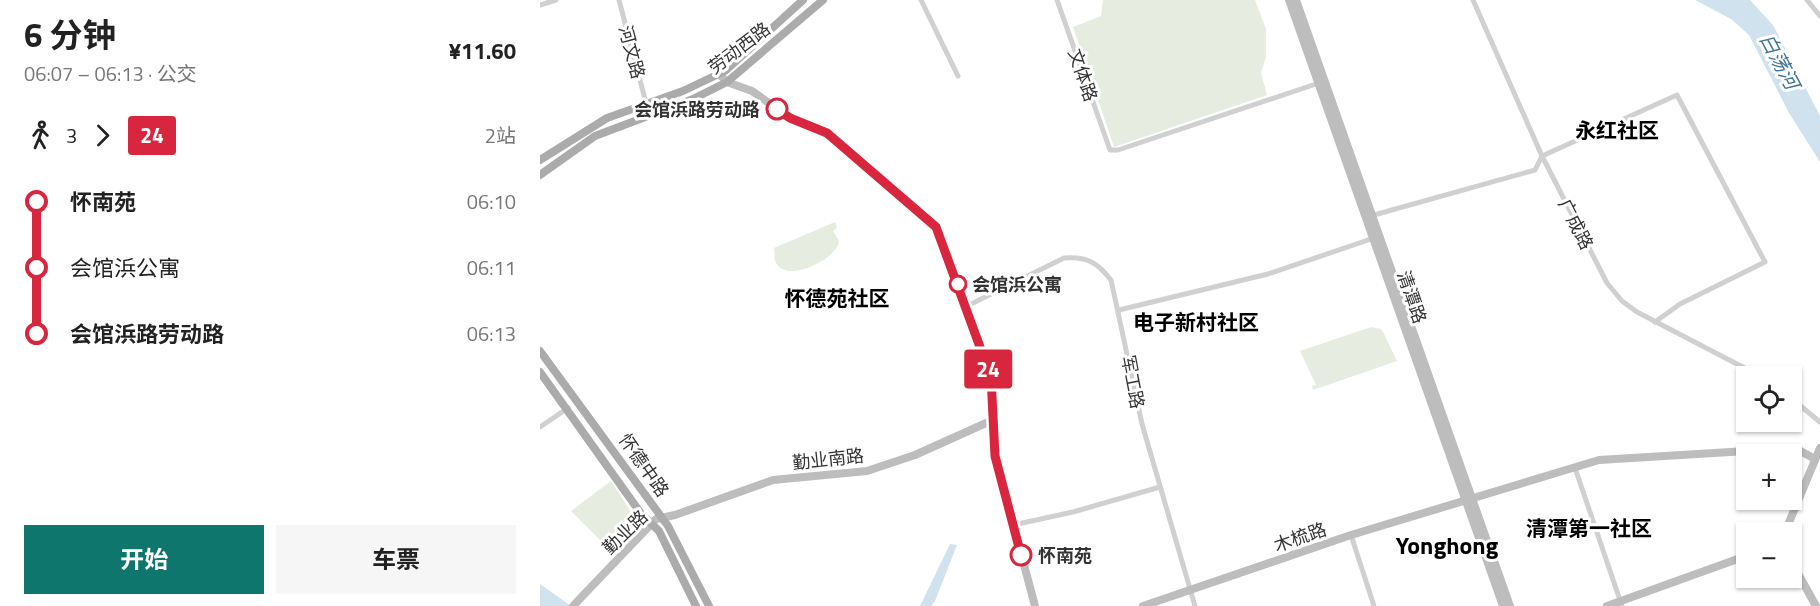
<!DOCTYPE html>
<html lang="zh">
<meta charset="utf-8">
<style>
:root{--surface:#fff;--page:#f6f6f6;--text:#222;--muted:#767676;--accent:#0f766e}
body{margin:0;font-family:"Titillium Web","Noto Sans SC",sans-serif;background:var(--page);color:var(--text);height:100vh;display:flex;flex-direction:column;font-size:22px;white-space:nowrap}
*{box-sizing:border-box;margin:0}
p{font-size:20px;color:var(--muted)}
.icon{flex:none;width:33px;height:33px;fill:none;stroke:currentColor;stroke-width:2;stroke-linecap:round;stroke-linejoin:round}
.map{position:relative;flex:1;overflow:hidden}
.panel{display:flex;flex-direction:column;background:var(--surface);width:540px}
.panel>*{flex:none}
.badge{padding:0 12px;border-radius:4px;font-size:21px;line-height:39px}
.tools{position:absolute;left:1196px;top:366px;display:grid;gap:12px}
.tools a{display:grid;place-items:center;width:66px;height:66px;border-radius:0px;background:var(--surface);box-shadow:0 2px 4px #0004;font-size:30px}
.map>.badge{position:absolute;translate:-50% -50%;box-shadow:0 0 0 3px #fff}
.legs{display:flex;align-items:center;gap:9px;height:66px;padding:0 24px;font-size:20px}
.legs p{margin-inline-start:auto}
.headline{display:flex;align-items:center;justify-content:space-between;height:102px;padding:0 24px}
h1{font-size:33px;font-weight:700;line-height:45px}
.button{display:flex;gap:12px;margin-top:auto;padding:12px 24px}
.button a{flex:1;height:69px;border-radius:0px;background:var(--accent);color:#fff;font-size:24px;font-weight:700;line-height:69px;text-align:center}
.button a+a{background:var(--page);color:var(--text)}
ul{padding:0 24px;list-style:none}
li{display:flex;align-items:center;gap:21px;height:66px;font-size:22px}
li i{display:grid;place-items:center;width:9px;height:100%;margin:0 8px;background:currentColor}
li i::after{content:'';width:15px;height:15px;margin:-8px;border:4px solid;border-radius:50%;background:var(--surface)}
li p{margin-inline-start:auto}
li:first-child i{background:linear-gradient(#0000 50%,currentColor 0)}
li:last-child i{background:linear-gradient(currentColor 50%,#0000 0)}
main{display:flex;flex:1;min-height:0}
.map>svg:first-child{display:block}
</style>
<main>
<section class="panel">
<div class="headline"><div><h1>6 分钟</h1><p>06:07 – 06:13 · 公交</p></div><b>¥11.60</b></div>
<div class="legs"><svg class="icon" aria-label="walk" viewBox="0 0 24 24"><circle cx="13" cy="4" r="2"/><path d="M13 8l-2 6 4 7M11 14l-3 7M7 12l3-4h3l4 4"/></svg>3<svg class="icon" aria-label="forward" viewBox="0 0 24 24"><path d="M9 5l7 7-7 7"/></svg><b class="badge" style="background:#d7263d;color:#fff">24</b><p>2站</p></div>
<ul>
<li><i style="color:#d7263d"></i><b>怀南苑</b><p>06:10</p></li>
<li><i style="color:#d7263d"></i><span>会馆浜公寓</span><p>06:11</p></li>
<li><i style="color:#d7263d"></i><b>会馆浜路劳动路</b><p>06:13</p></li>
</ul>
<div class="button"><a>开始</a><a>车票</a></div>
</section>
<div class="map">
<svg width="1280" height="606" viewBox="0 0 1280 606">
<rect width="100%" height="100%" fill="#fff"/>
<g fill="#e6ecdf">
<polygon points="563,0 715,0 726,29 726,57 721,73 727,95 574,147 533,27 561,16"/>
<path d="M295,222L297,228L293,231L299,241C297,259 251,281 238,266C233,260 235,254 234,248Z"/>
<polygon points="831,327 841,329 844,334 857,361 773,390 772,386 776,385 760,351"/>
<polygon points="71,481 96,520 90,535 72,552 31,511"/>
</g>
<g fill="#cfe2ee">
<polygon points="1155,0 1210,0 1233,25 1280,116 1280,162 1249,113 1209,35 1191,19"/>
<polygon points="410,544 417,545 395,601 391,606 380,606"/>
<polygon points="0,584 31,606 0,606"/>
</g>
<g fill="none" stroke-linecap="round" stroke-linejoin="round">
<g stroke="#d0d0d0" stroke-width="5">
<polyline points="79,0 106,103"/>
<polyline points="381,0 418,76"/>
<polyline points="517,0 570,150 578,150 779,83"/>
<polyline points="933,0 1002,156 1067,283 1082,301 1097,312 1220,376"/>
<polyline points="1267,0 1280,16"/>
<polyline points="0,5 16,0"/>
<polyline points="834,215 995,170 1002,156 1137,95 1225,262 1140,304 1115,322"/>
<path d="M427,306L524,258C546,256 557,262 571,280L602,424L655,606"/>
<polyline points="579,310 728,274 834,238"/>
<polyline points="1251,398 1280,422"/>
<polyline points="0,427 28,408"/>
<polyline points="1035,468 1082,606"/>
<polyline points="473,525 533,512 620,487"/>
<polyline points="811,535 834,606"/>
</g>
<g stroke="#bdbdbd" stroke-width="8">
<polyline points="749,0 963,606"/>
<polyline points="756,0 970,606"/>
<polyline points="179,74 187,82 212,91 250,118 287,133 396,227 451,377 455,456 495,606"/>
<polyline points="1245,532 1280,448"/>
<polyline points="83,546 109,521"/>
<polyline points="1251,561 1276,606"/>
<polyline points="33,606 116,519 135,515 233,480 327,471 375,455 455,419"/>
<polyline points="603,606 811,535 1059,460 1255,448 1275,459"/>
<polyline points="1067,606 1206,556"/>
</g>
<g stroke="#ababab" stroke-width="8">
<polyline points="0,160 67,118 143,91 185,71 263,0"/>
<polyline points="0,175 55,136 153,99 187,82 283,0"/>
<polyline points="0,351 128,526 169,606"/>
<polyline points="0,372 102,515 119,531 156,606"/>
</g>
</g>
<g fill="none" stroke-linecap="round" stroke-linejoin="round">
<defs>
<polyline id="line-1" points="237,109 250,118 287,133 396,227 451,377 455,456 481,555"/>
</defs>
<use href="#line-1" stroke="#fff" stroke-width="14"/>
<use href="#line-1" stroke="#d7263d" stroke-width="9"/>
</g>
<g fill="#fff" stroke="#d7263d" stroke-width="3">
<circle cx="237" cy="109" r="10"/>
<circle cx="418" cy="284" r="8"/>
<circle cx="481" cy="555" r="10"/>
</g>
<g text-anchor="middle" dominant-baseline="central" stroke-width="6" stroke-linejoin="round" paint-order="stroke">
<g font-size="18" fill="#333" stroke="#fff">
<text transform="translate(199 48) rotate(-37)">劳动西路</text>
<text transform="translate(92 52) rotate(75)">河文路</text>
<text transform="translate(543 75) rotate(71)">文体路</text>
<text transform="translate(1036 224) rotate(63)">广成路</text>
<text transform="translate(872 297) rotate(71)">清潭路</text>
<text transform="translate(593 382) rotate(79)">军工路</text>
<text transform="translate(288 459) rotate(-6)">勤业南路</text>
<text transform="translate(104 465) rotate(55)">怀德中路</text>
<text transform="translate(85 532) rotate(-44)">勤业路</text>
<text transform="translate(760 537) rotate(-19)">木梳路</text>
</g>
<g font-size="18" font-weight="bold" fill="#333" stroke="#fff" text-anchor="start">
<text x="220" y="109" text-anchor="end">会馆浜路劳动路</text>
<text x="432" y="284">会馆浜公寓</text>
<text x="498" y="555">怀南苑</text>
</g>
<g font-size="20" font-style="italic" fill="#3f7597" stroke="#fff">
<text transform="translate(1240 61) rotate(62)">白荡河</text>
</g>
<g font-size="21" font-weight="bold" fill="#000" stroke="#fff">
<text x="1077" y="130">永红社区</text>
<text x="297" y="298">怀德苑社区</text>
<text x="656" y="322">电子新村社区</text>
<text x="1049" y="528">清潭第一社区</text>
</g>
<g font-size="24" font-weight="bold" fill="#000" stroke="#fff">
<text x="907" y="545">Yonghong</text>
</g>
</g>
</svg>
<div class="tools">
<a><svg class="icon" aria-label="locate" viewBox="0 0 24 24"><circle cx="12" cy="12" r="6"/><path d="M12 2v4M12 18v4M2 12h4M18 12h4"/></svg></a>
<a>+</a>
<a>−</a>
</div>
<b class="badge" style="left:448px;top:369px;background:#d7263d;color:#fff">24</b>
</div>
</main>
